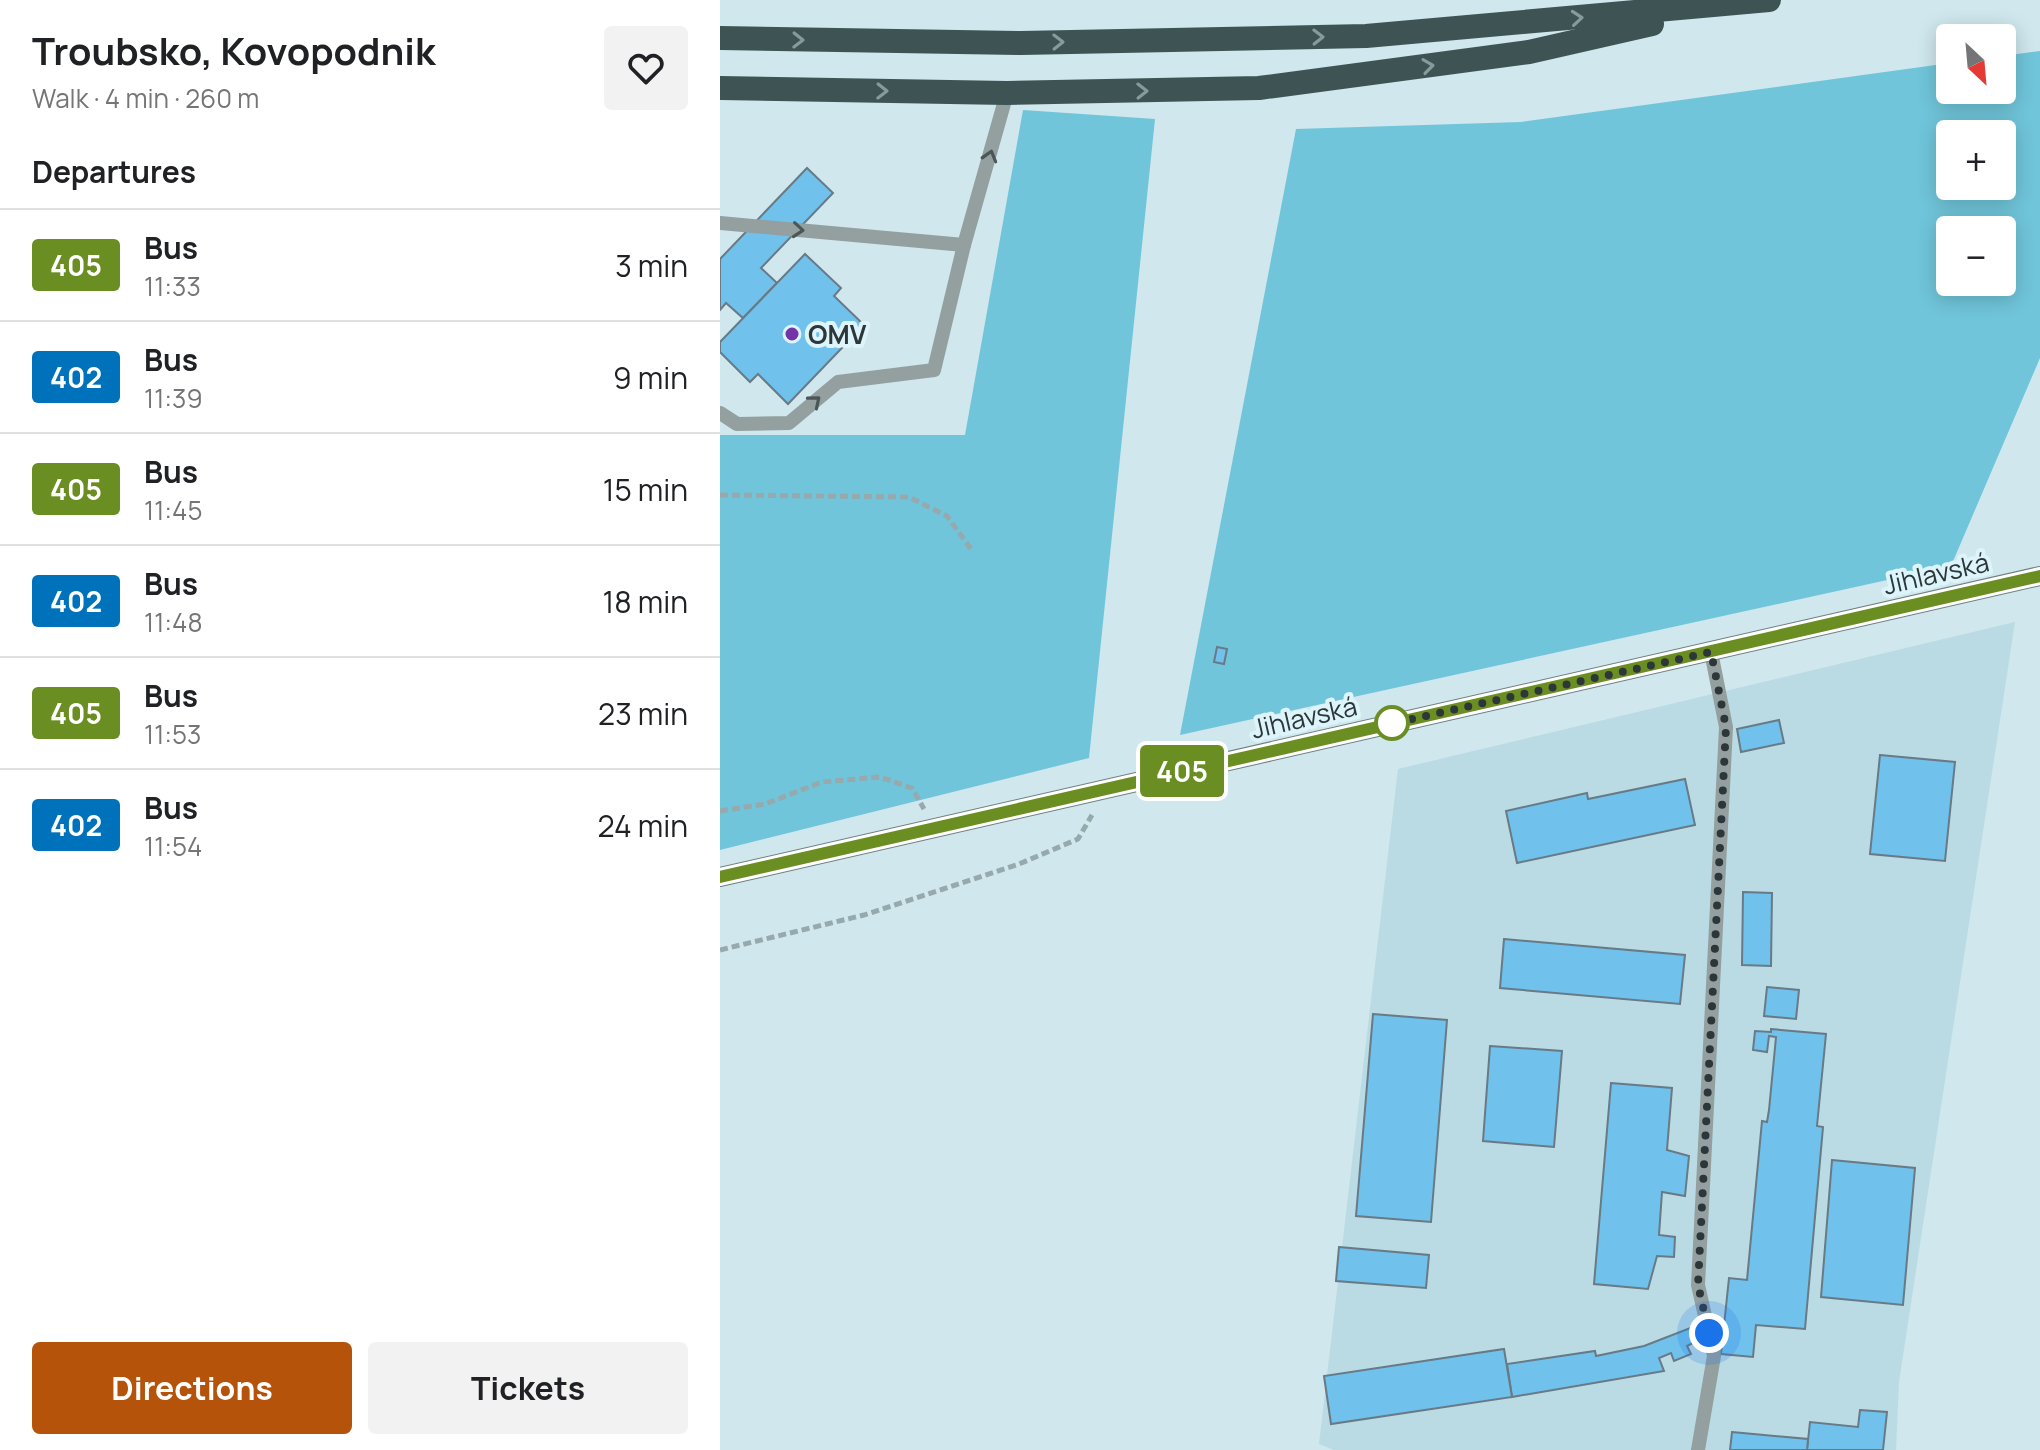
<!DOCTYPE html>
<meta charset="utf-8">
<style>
:root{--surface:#fff;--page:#f2f2f2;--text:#202124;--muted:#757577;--line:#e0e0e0;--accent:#b45309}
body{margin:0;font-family:Manrope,sans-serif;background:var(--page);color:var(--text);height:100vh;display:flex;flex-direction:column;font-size:30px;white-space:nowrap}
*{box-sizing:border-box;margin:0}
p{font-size:26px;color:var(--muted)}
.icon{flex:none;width:44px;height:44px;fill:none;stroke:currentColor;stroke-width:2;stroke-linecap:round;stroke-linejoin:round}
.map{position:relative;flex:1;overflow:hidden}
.side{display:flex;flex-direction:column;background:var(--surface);width:720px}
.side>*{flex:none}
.badge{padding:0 16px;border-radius:6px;font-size:28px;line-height:52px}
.needle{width:52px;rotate:154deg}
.tools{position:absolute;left:1216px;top:24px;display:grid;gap:16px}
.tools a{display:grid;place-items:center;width:80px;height:80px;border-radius:8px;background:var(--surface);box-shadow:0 4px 20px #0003;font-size:40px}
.you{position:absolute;width:40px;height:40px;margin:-20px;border:6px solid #fff;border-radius:50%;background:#1a73e8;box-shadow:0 0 0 12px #1a73e833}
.map>.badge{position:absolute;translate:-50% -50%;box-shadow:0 0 0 4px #fff}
h2{padding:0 32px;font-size:30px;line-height:72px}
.round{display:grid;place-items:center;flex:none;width:84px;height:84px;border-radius:8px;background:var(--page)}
.head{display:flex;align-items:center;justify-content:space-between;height:136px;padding:0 32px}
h1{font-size:38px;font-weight:700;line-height:60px}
.action{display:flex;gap:16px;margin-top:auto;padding:16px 32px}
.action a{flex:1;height:92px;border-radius:8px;background:var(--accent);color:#fff;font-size:32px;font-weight:700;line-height:92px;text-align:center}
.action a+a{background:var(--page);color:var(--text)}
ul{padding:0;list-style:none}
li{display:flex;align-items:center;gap:24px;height:112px;padding:0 32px;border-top:2px solid var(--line)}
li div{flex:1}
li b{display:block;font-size:30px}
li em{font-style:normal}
li .badge{min-width:88px;font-weight:700;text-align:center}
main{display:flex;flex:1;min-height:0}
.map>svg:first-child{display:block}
</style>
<main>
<section class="side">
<div class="head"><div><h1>Troubsko, Kovopodnik</h1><p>Walk · 4 min · 260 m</p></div><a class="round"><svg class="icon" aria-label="heart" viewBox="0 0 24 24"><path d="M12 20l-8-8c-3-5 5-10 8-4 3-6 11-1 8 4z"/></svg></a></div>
<h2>Departures</h2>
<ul>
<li><span class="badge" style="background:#6b8e23;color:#fff">405</span><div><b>Bus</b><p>11:33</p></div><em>3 min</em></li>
<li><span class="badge" style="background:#0072bc;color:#fff">402</span><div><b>Bus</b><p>11:39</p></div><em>9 min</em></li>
<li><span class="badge" style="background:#6b8e23;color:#fff">405</span><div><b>Bus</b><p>11:45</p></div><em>15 min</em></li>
<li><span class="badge" style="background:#0072bc;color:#fff">402</span><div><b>Bus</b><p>11:48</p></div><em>18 min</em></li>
<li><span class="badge" style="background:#6b8e23;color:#fff">405</span><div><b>Bus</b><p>11:53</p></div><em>23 min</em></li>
<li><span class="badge" style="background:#0072bc;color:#fff">402</span><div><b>Bus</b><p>11:54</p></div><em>24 min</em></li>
</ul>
<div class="action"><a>Directions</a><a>Tickets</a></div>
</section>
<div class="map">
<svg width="1320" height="1450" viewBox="0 0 1320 1450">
<rect width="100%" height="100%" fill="#cfe7ed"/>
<polygon fill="#badbe4" points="1295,622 1179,1382 1176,1450 614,1450 599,1444 678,769"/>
<g fill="#70c5da" fill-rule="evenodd">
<path d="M1320,51V358L1231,566L460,735L576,129L801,122L1230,63V90H1282V56ZM1230,134H1282V186H1230ZM1230,230H1282V282H1230Z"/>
<polygon points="303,110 435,119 369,758 0,850 0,435 245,435"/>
</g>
<g fill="#70c1ec" stroke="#687a85" stroke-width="2">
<polygon points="87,168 113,193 41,268 57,283 23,318 6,303 0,310 0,259"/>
<polygon points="85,254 121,288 114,296 144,325 68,404 38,374 30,382 0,352 0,342"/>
<polygon points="497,647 507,649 504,664 494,662"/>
<polygon points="1059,720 1064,743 1021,752 1017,729"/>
<polygon points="1160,755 1235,762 1225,861 1150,854"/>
<polygon points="965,779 975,825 797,863 786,811 867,793 868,799"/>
<polygon points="1023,892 1052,893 1051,966 1022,965"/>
<polygon points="784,939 965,955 960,1004 780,988"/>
<polygon points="1047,987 1079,990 1076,1019 1044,1016"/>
<polygon points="653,1014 727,1020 711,1222 636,1216"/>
<polygon points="1051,1029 1106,1034 1097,1126 1103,1127 1085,1329 1036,1325 1033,1357 1001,1354 1009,1278 1027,1280 1042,1121 1047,1122 1049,1110 1056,1037 1049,1036 1047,1052 1033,1050 1035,1031 1051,1032"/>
<polygon points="770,1046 842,1051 834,1147 763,1141"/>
<polygon points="891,1083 952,1088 947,1150 969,1156 965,1196 942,1192 939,1235 955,1237 954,1257 937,1256 928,1289 874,1284"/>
<polygon points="1112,1160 1195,1168 1183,1305 1101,1297"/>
<polygon points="619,1247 709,1255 706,1288 616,1281"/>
<polygon points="978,1325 983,1338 967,1346 971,1354 954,1361 951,1353 939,1358 944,1371 792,1397 787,1364 875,1351 876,1356 924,1346"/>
<polygon points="784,1349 792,1397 611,1424 604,1376"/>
<polygon points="1140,1410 1167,1412 1163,1450 1087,1450 1090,1422 1138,1427"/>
<polygon points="1012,1432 1088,1439 1087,1450 1010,1450"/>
</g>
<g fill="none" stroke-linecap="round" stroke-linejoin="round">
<g stroke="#96a9ad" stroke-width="5" stroke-dasharray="8 4" stroke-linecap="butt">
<polyline points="0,495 189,497 227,516 251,549"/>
<polyline points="0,811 45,804 102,782 160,777 192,788 204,809"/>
<polyline points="0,950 144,915 299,864 358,839 372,815"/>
</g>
<g stroke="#949f9f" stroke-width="14">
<polyline points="0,223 244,245 287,93"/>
<polyline points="0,413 17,424 69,423 118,382 214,370 244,245"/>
<polyline points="978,1450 994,1356 978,1285 1006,727 991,652"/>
</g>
<polyline stroke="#6f7f7f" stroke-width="20" points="0,877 1320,576"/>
<g stroke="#3e5454" stroke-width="24">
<polyline points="0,38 301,43 646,36 1049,0"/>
<polyline points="0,88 287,93 539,88 809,52 932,24"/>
</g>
</g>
<defs><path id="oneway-chevron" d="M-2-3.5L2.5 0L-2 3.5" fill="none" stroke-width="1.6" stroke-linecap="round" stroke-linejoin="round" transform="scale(2)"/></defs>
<g stroke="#859c9f">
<use href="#oneway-chevron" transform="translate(857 18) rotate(-5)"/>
<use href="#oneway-chevron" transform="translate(598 37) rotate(-1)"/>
<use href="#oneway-chevron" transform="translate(78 40) rotate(1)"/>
<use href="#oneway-chevron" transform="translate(338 42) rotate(-1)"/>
<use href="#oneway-chevron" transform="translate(708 66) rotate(-8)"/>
<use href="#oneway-chevron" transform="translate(162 91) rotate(1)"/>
<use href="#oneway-chevron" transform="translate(422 91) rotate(-1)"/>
</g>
<g stroke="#4c5658">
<use href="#oneway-chevron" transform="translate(270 156) rotate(-74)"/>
<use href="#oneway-chevron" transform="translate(78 230) rotate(5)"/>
<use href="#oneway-chevron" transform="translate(95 401) rotate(-40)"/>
</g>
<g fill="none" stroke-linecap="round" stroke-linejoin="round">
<defs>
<polyline id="line" points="0,877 1320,576"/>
</defs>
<use href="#line" stroke="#fff" stroke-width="18"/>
<use href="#line" stroke="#6b8e23" stroke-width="12"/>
<polyline stroke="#2d3639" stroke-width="8" stroke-dasharray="0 14.4" points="672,723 661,726 991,652 1006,727 978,1285 989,1333"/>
</g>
<circle fill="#7533a8" stroke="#dcf4fa" stroke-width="3" cx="72" cy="334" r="8"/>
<circle fill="#fff" stroke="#6b8e23" stroke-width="4" cx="672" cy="723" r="16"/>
<g text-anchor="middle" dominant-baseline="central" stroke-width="8" stroke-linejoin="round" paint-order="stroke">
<g font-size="26" font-weight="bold" fill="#2d3639" stroke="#dcf4fa" text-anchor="start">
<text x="88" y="334">OMV</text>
</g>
<g font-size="26" fill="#2d3639" stroke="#dcf4fa">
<text transform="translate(1216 573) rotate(-13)">Jihlavská</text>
<text transform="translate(584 717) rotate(-13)">Jihlavská</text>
</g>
</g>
</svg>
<div class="tools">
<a><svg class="needle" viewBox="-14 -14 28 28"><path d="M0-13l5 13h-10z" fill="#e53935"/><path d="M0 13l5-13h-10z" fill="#757577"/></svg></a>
<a>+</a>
<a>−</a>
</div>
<div class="you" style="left:989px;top:1333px"></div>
<b class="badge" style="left:462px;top:771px;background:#6b8e23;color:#fff">405</b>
</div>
</main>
